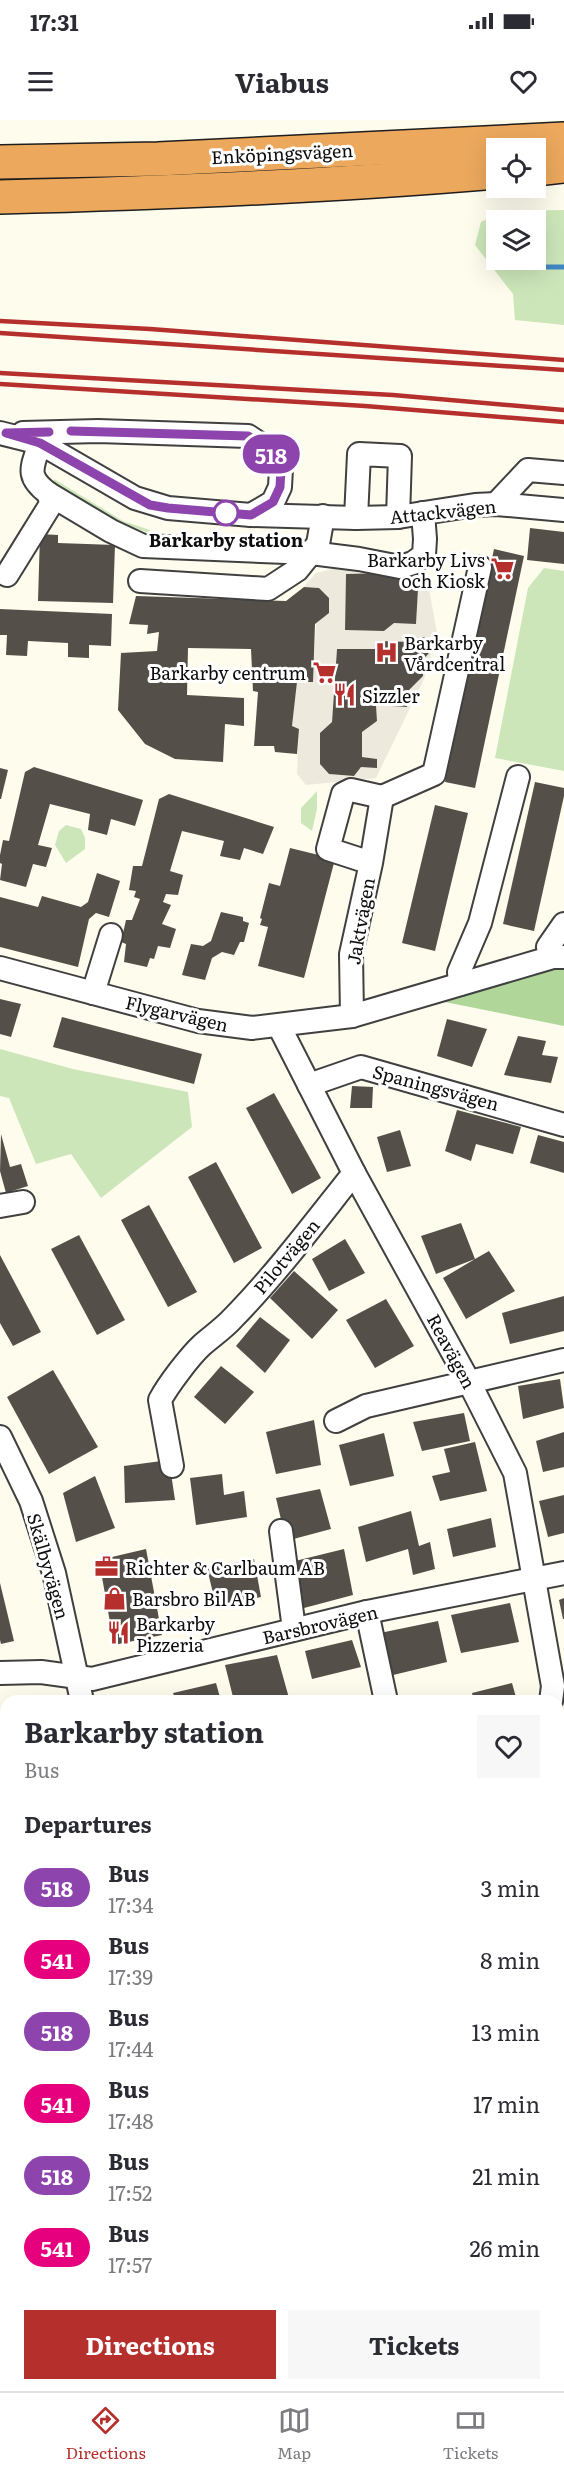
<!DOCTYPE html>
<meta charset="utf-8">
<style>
:root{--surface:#fff;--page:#f7f7f7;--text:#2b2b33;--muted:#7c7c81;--line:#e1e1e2;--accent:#b5302d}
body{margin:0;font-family:Literata,serif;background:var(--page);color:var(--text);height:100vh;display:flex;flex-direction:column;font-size:22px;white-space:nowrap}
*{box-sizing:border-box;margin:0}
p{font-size:20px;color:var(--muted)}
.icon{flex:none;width:33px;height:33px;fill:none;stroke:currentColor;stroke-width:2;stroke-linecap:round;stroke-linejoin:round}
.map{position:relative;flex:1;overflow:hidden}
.details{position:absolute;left:0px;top:1575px;width:564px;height:696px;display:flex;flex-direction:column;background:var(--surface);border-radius:18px 18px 0 0;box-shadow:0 6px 24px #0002}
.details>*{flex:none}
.badge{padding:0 12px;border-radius:20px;font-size:21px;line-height:39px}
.fabs{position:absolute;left:486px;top:18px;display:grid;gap:12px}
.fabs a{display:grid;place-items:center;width:60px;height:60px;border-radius:0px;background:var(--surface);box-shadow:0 6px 24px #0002;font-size:30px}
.map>.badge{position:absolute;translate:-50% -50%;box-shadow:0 0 0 3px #fff}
h2{padding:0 24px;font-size:22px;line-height:54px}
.round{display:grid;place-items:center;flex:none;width:63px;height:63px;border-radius:0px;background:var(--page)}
.headline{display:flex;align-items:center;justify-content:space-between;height:102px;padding:0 24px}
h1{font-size:28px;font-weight:700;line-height:45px}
.button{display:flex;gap:12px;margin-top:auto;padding:12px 24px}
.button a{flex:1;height:69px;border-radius:0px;background:var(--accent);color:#fff;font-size:24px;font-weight:700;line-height:69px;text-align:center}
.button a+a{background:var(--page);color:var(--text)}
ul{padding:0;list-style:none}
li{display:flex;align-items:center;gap:18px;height:72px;padding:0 24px}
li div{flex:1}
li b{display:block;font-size:22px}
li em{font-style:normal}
li .badge{min-width:66px;font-weight:700;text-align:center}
.status{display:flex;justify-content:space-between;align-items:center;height:42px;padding:0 30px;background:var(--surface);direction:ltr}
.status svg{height:16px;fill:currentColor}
header{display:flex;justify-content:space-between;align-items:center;height:78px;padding:0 24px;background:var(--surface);font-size:27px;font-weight:700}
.menu{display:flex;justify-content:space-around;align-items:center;height:84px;border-top:2px solid var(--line);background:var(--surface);font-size:16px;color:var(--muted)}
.menu a{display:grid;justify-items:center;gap:3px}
.menu .active{color:var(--accent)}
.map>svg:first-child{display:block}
</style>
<div class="status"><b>17:31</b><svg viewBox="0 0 49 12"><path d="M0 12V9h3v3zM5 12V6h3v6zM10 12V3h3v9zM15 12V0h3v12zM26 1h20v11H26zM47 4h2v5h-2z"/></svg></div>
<header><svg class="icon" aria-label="menu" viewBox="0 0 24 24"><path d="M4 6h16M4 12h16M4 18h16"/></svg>Viabus<svg class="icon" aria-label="heart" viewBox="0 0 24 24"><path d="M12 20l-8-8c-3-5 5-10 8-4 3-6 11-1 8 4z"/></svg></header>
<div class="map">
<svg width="564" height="2271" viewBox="0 0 564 2271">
<rect width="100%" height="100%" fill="#fefced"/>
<g fill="#cde6b9" fill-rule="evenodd">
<path d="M564,90V205L515,200L513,174L475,125L481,102L504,91ZM536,100V140H496V100Z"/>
<polygon points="54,359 123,401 150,410 149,413 121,403 53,362"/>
<polygon points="544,448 564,451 564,651 495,638 528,468"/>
<polygon points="317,671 317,689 312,711 301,703 301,688"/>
<polygon points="66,705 81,709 85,718 85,729 66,743 55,725 59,711"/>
<polygon points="0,929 73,949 188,972 192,1007 101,1078 71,1034 36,1044 9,978 0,976"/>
</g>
<g fill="#b0d699">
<polygon points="564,848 564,906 435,880 550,849"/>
<polygon points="564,1947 564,2271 461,2271 457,2265 558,2265 558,1949"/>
</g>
<path fill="#edeadd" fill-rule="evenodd" d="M408,431L426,452L437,513L424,559L376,658L306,665L297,654L299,610L292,606L297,562H312L319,468L304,467L316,453ZM419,452L416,503H394L384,511L345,510L346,454ZM424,517L431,524L429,533L423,540V556L409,570L407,587L376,585L377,601L362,612V637L377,639V647H361L354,656L329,654L320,644V614L332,602L337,529H375L382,521L411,522L415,518Z"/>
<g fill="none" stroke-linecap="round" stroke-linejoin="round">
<polyline stroke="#4087c5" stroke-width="5" points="528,140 535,147 564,147"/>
</g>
<g fill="#554f4a">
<polygon points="530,408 564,412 564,444 527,440"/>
<polygon points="40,414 58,415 58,423 115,425 113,483 38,481"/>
<polygon points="494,429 524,436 475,668 445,662"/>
<polygon points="419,452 416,504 394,503 384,511 345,510 346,454"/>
<polygon points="304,467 319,468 329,478 329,493 315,504 313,562 297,562 292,606 299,609 297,634 275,632 274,626 254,626 258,572 253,571 251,529 188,528 187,575 244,578 244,606 225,604 223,642 175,639 145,624 118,590 121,533 157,531 159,512 147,514 148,505 129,504 136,476 286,481"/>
<polygon points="0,489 112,494 111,526 89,525 89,538 68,537 68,523 28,521 27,536 6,535 7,515 0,515"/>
<polygon points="424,517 431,524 429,533 423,540 423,556 409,570 407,587 376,585 377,601 362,612 362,637 377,639 377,648 361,647 354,656 329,654 320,644 320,613 332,602 337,529 375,529 382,521 411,522 415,518"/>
<polygon points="34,647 143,680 135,706 111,699 107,715 88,710 90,694 50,684 38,725 52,728 46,747 33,744 26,767 0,760 2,744 0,743 0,735 3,720 9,721 25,652"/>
<polygon points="0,648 8,650 1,679 0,679"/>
<polygon points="535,662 564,668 564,676 534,811 503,804"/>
<polygon points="169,674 274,707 263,734 244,728 240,740 220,736 224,721 182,711 170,751 183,755 178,775 166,774 163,782 171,785 162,804 176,809 170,828 158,826 154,839 150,838 147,847 124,842 126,824 121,822 126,800 132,800 140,779 134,777 136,771 129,770 133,746 142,746 159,679"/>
<polygon points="435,685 468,693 435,831 402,823"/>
<polygon points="290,728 335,739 304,858 258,846 268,807 260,805 262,799 260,798 269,763 280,766"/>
<polygon points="97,753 120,761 109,797 96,793 89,799 78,847 0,827 0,777 38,787 42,776 81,787 88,782"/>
<polygon points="221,792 243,797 243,801 249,803 244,822 240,822 234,835 222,832 212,838 205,860 182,855 191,824 203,826 211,821"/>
<polygon points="0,879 21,884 11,917 0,914"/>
<polygon points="62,897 202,934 194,964 53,927"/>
<polygon points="447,899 487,909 472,947 437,936"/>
<polygon points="518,916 546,921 542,935 558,937 551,963 504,955"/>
<polygon points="352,966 373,967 372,988 350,988"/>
<polygon points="274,973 321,1058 292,1074 246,988"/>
<polygon points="457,990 521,1007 513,1034 476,1024 471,1041 445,1031"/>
<polygon points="400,1010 411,1046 387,1052 377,1017"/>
<polygon points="1,1014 10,1047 21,1044 28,1066 6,1073 0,1051"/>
<polygon points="538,1015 564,1022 564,1053 530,1043"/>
<polygon points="216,1042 262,1128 234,1143 188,1057"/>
<polygon points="149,1085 197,1172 168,1187 121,1100"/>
<polygon points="461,1103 475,1139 489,1131 515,1171 466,1199 443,1158 475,1139 436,1154 421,1116"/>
<polygon points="79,1115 125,1200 97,1215 51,1129"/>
<polygon points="345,1119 365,1153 329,1171 312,1139"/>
<polygon points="0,1135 41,1212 13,1226 0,1203"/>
<polygon points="294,1151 338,1190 312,1219 270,1178"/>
<polygon points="564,1176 564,1211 510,1224 502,1193"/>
<polygon points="386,1179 414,1226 375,1248 346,1200"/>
<polygon points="260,1197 290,1220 265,1253 236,1226"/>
<polygon points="221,1246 254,1272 225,1304 194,1277"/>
<polygon points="53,1250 98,1327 49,1354 7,1277"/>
<polygon points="560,1259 564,1288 523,1299 518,1266"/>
<polygon points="464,1293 470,1321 422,1331 413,1302"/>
<polygon points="314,1300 321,1345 276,1354 266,1312"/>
<polygon points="564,1312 564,1347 543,1352 536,1321"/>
<polygon points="384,1313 394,1356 350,1366 339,1325"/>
<polygon points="475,1322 487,1371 440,1381 432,1356 450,1352 444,1329"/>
<polygon points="169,1340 175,1380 125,1383 124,1346"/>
<polygon points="222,1354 224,1375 244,1371 247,1397 196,1405 190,1358"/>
<polygon points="95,1356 115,1408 76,1422 63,1373"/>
<polygon points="320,1369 331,1409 286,1421 276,1378"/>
<polygon points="564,1375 564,1413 548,1417 539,1381"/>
<polygon points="411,1391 419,1426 430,1422 435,1449 413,1455 408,1429 366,1442 358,1407"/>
<polygon points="491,1398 496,1427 453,1437 447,1409"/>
<polygon points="146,1429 162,1515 114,1525 99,1440"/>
<polygon points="344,1429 353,1475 304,1488 291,1442"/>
<polygon points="254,1439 261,1477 216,1486 207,1448"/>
<polygon points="0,1463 14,1521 1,1524 0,1520"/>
<polygon points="564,1478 564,1499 563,1499 559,1480"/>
<polygon points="510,1483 519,1522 461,1533 451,1495"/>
<polygon points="438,1501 447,1542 389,1556 380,1513"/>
<polygon points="352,1520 361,1547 312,1559 305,1531"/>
<polygon points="277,1535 289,1578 276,1581 234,1581 225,1545"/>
<polygon points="216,1563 221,1581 176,1581 173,1573"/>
<polygon points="512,1563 517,1581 474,1581 472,1573"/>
<rect x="558" y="1673" width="6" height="41"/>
<polygon points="6,1771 6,1809 2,1809 0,1772"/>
<polygon points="562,1799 564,1799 564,1850 558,1849 558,1824"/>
<polygon points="6,1902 6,1930 0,1931 0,1904"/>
<polygon points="6,1963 6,1984 5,1984 1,1964"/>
<polygon points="167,2265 193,2265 195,2271 169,2271"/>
<polygon points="386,2265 393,2265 395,2271 370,2271"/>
</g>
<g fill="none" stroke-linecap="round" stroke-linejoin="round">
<defs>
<g id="minor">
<polyline points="0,313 40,323 135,378 168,388 251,395 356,398 398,397 475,385 496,384 564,390"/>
<polyline points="23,313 98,311 248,316 269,330 281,348 280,367 273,382 251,395"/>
<polyline points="49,374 111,411 143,426 311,433 359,439 400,447 413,443 424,435 425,419 423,393"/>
<polyline points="496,384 528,350 564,353"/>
<polyline points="356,398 359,334 400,336 398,397"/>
<path d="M7,455L51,384L49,374C25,356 32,348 40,323"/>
<polyline points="140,461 268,469 297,450 318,424 323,396"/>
<polyline points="382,677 434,654 480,447"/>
<polyline points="553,837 548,827 564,804"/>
<polyline points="0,848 198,901 252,908 352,896 553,837 564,837"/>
<polyline points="460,864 459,852 480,803 518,657"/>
<polyline points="93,873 111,815"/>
<polyline points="352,896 351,834 371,743 382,677 351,670 343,674 328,729 371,743"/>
<polyline points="279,906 354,1053 469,1262 515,1353 553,1566 551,1581"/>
<polyline points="309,965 361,947 564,1005"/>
<polyline points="0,1086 23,1082"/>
<polyline points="336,1301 366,1286 564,1240"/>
<polyline points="0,1317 31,1381 54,1453 82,1581"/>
<path d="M172,1346L160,1280C168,1265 190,1236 202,1225C212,1216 223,1209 233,1198C277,1153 315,1102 354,1053"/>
<polyline points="281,1411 294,1509"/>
<polyline points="367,1492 386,1581"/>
<polyline points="0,1553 41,1552 92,1559 367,1492 564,1453"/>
<polyline points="558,1756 564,1757"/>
<polyline points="0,1872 6,1871"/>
<polyline points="0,2163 6,2163"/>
<polyline points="258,2265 260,2271"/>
</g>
<g id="highway">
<polyline points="0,42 158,39 564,19"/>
<polyline points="536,49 564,46"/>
<path d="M0,77C166,73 331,66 496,52"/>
</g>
</defs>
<use href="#minor" stroke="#404040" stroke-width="26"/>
<use href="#highway" stroke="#1e1e1e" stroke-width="36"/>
<use href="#minor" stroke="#fff" stroke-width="22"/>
<use href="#highway" stroke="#eca85d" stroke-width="33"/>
<g stroke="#b5302d" stroke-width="4.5">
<polyline points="0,201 150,209 564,240"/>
<polyline points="0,213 564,250"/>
<polyline points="0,253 393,275 564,290"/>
<polyline points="0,264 365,286 564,302"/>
</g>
</g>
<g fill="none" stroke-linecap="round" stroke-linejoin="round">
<defs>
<polyline id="line" points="49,312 6,313 40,323 150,385 168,388 251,395 273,382 280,367 281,348 268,330 248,316 71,311"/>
</defs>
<use href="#line" stroke="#fff" stroke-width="14"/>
<use href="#line" stroke="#8e44ad" stroke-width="9"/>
</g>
<defs>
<symbol id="supermarket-bare" viewBox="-9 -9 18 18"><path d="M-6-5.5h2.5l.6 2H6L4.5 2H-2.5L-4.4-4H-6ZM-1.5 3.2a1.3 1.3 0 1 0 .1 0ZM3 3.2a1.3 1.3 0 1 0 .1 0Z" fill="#b5302d" stroke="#fff" stroke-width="2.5" paint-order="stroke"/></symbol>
<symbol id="hospital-bare" viewBox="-9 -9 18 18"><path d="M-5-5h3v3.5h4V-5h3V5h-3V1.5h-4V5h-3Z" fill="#b5302d" stroke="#fff" stroke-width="2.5" paint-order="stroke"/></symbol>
<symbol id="restaurant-bare" viewBox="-9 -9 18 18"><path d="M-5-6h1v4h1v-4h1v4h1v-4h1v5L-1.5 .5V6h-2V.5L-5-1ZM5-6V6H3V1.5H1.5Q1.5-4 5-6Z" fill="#b5302d" stroke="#fff" stroke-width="2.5" paint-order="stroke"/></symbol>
<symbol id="office-bare" viewBox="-9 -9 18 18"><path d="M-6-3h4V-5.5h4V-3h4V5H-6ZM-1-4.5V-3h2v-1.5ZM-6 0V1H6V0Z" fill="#b5302d" stroke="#fff" stroke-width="2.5" paint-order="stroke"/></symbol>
<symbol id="shop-bare" viewBox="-9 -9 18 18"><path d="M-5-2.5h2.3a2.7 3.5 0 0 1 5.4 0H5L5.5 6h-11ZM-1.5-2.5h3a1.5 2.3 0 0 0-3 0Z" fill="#b5302d" stroke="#fff" stroke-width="2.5" paint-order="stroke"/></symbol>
</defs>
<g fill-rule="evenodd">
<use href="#supermarket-bare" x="486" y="432" width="33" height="33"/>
<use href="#hospital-bare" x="370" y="516" width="33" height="33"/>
<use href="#supermarket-bare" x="308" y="536" width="33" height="33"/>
<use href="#restaurant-bare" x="328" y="558" width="33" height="33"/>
<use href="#office-bare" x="90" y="1430" width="33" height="33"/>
<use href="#shop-bare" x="98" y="1462" width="33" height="33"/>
<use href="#restaurant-bare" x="102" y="1496" width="33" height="33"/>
</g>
<circle fill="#fff" stroke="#8e44ad" stroke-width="3" cx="226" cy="393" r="12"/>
<g text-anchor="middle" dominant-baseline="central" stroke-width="6" stroke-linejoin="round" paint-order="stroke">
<g font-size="18" fill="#0d0d0d" stroke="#fff">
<text transform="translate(282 33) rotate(-3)">Enköpingsvägen</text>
<text transform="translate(443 391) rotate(-6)">Attackvägen</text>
<text transform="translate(360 801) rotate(-80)">Jaktvägen</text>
<text transform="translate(177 893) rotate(13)">Flygarvägen</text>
<text transform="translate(436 967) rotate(15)">Spaningsvägen</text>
<text transform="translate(286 1136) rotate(-50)">Pilotvägen</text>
<text transform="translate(452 1231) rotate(62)">Reavägen</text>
<text transform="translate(49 1446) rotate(74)">Skälbyvägen</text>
<text transform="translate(320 1504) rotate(-13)">Barsbrovägen</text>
</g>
<g font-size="18" font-weight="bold" fill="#0d0d0d" stroke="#fff">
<text x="226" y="419">Barkarby station</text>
</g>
<g font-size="18" fill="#0d0d0d" stroke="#fff" text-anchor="start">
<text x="485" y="439" text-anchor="end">Barkarby Livs<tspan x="485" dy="21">och Kiosk</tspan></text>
<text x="404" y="522">Barkarby<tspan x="404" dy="21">Vårdcentral</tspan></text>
<text x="306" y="552" text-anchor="end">Barkarby centrum</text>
<text x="362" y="575">Sizzler</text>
<text x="125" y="1447">Richter &amp; Carlbaum AB</text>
<text x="132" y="1478">Barsbro Bil AB</text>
<text x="136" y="1503">Barkarby<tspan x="136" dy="21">Pizzeria</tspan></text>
</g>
</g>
</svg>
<div class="fabs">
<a><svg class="icon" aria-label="locate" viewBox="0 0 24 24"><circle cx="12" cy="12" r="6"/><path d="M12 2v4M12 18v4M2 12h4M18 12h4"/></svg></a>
<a><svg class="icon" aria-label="layers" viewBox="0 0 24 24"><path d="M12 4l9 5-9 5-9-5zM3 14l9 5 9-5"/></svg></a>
</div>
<b class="badge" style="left:271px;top:334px;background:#8e44ad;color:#fff">518</b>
<section class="details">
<div class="headline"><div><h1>Barkarby station</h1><p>Bus</p></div><a class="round"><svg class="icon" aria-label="heart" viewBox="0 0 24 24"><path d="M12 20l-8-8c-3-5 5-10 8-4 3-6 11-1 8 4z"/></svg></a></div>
<h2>Departures</h2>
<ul>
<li><span class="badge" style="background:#8e44ad;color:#fff">518</span><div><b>Bus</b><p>17:34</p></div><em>3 min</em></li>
<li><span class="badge" style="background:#e6007e;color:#fff">541</span><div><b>Bus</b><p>17:39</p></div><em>8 min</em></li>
<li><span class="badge" style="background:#8e44ad;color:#fff">518</span><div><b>Bus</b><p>17:44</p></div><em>13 min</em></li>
<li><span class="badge" style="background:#e6007e;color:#fff">541</span><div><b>Bus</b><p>17:48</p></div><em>17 min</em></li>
<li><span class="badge" style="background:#8e44ad;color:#fff">518</span><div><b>Bus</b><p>17:52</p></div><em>21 min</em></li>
<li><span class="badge" style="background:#e6007e;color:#fff">541</span><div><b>Bus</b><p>17:57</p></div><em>26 min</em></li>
</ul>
<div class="button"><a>Directions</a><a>Tickets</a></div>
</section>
</div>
<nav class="menu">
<a class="active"><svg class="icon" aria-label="directions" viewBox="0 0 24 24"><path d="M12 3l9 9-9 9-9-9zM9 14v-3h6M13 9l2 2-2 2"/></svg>Directions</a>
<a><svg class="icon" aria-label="map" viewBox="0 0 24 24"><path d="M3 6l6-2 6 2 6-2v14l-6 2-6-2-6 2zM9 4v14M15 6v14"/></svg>Map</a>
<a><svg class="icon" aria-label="tickets" viewBox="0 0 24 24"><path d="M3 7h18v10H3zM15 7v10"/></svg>Tickets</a>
</nav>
